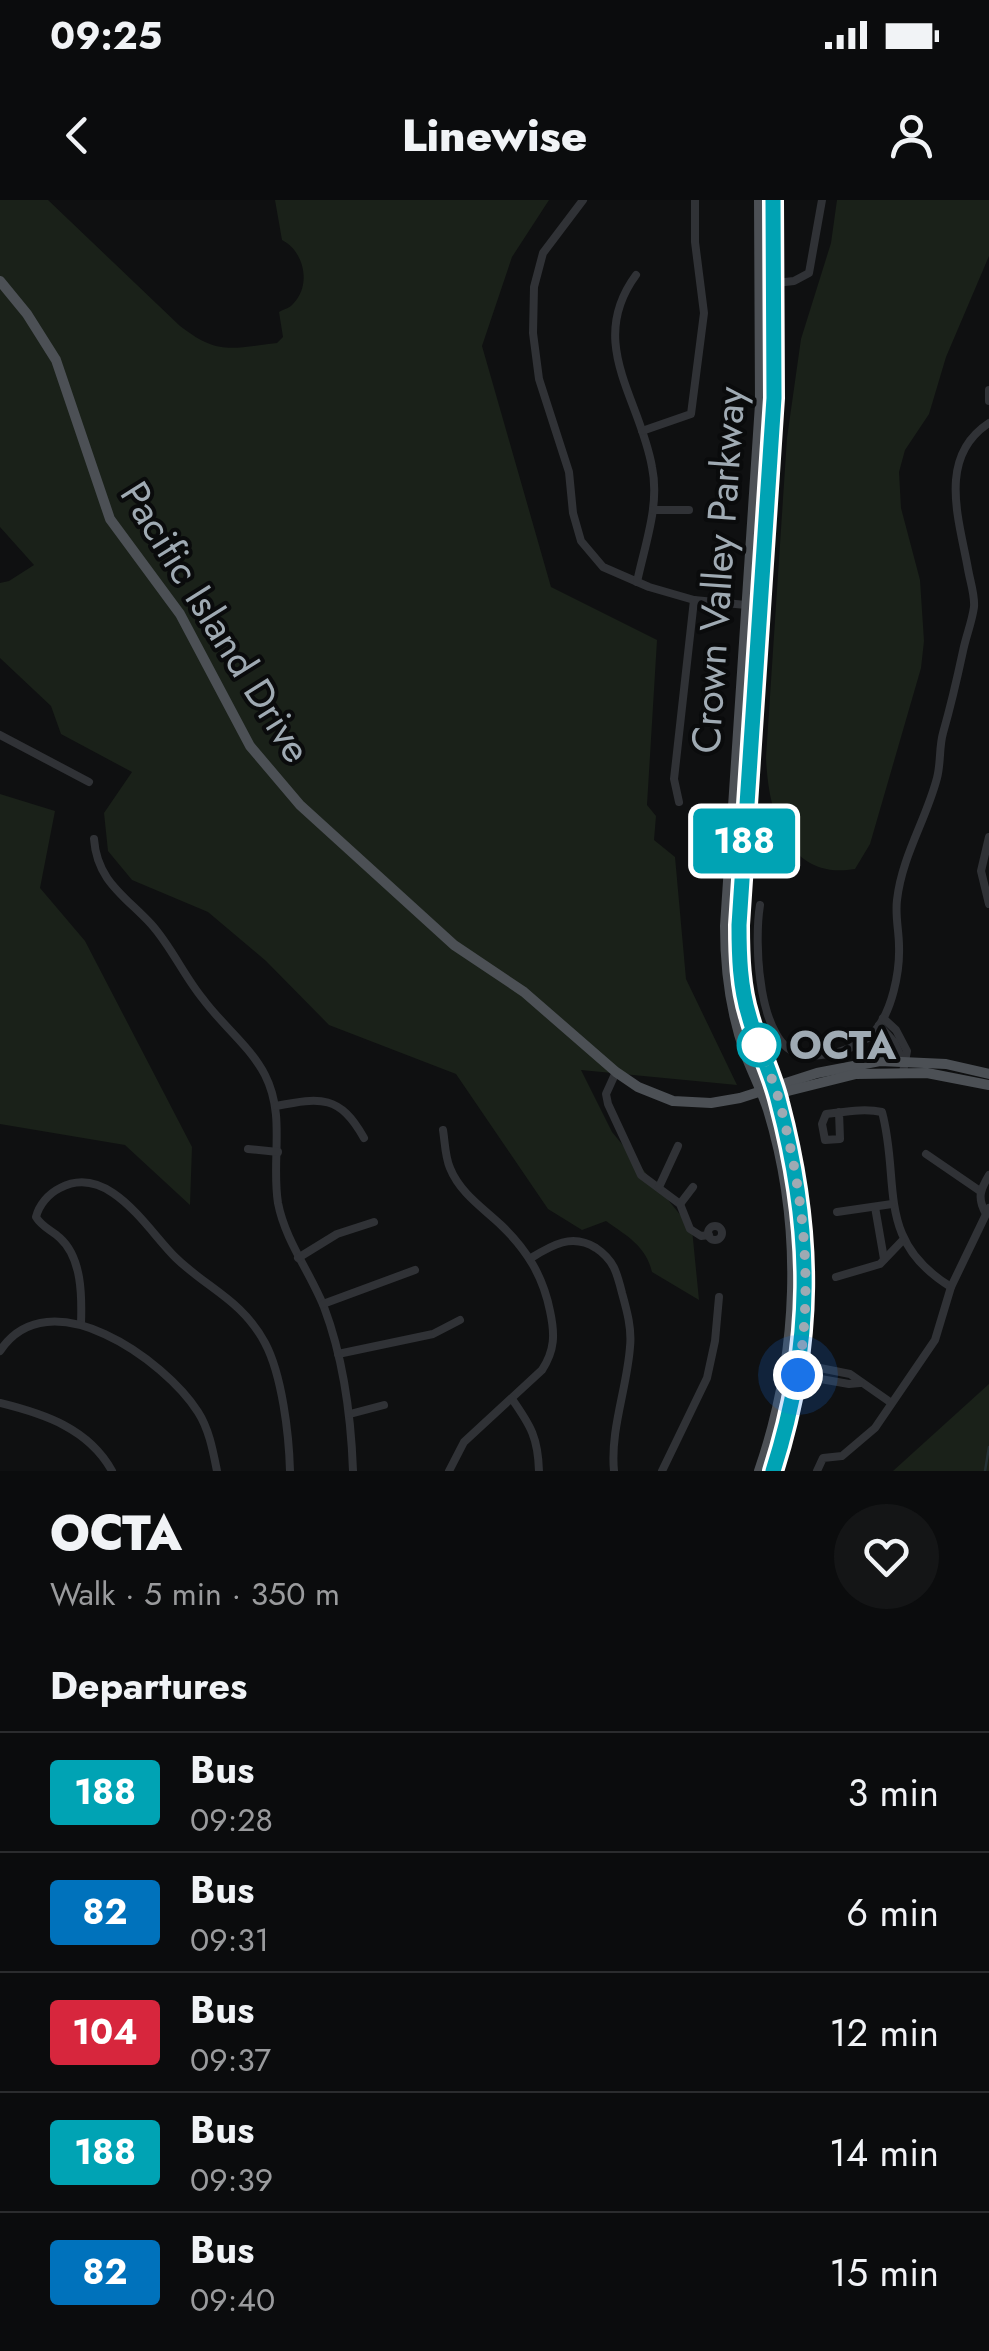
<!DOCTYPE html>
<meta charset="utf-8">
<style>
:root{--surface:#0b0c0d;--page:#141516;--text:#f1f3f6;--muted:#9a9b9d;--line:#2b2c2e}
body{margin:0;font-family:Jost,sans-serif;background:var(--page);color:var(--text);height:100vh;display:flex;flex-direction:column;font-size:38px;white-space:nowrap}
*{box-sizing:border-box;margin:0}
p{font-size:32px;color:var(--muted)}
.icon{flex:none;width:55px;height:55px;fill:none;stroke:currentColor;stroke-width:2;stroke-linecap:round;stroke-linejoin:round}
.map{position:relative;height:1271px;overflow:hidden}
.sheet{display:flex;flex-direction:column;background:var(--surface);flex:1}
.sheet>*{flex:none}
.badge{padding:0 20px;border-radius:8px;font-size:35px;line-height:65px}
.you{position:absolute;width:50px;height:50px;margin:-25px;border:8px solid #fff;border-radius:50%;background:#1a73e8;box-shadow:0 0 0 15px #1a73e833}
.map>.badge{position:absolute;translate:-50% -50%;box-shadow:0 0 0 5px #fff}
h2{padding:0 50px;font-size:38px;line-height:90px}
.round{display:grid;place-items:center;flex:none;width:105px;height:105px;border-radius:52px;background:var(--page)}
.headline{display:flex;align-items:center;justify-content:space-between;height:170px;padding:0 50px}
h1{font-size:48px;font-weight:800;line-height:75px}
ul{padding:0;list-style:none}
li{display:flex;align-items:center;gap:30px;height:120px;padding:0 50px;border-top:2px solid var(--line)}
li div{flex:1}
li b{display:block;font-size:38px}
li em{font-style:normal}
li .badge{min-width:110px;font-weight:700;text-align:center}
.status{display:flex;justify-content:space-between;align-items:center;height:70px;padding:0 50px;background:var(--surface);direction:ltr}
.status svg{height:28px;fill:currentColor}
header{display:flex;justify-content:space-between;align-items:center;height:130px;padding:0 50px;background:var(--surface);font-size:45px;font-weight:800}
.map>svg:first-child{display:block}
</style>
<div class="status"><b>09:25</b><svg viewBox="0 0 49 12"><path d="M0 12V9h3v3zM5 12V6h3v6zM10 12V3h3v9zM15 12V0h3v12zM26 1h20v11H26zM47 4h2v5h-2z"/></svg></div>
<header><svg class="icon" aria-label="back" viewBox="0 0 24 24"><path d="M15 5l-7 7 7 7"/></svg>Linewise<svg class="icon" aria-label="person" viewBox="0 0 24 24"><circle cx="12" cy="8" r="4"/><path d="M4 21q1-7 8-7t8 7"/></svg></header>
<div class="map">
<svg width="989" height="1271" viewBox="0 0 989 1271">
<rect width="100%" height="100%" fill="#0f1011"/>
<g fill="#1a2119">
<path d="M0,0H48L180,126C219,156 231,148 277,143L283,137L279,112C284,109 290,108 293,104C312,85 304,51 282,40L275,0H549L512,57L482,146L551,387L657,440L647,605L656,616L654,640L675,657L686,779L737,885L581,870L612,932L692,1029L699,1100L652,1072C646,1046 627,1036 606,1021L582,1030L548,1009L456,874L329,825L266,761L208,712L132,680L108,651L104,613L132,572L61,534L51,506L0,458V383L9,381L34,365L0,327Z"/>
<path d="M837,0H989V56L946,157L929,214L905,250L899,272L901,308L920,380L924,441L921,468L870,644L855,669C786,681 768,611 766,557L787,238L801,139L831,43Z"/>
<polygon points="0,594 55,611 40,688 85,741 192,947 190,1005 125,945 0,924"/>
<polygon points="989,1184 989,1271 893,1271"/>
</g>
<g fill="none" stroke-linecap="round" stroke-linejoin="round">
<polyline stroke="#253235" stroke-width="2.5" points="985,1271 989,1247"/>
<g stroke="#303236" stroke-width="8">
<polyline points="583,0 543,53 534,87 533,133 539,179 569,272 573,313 581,341 603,367 649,387 694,400 746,405"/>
<path d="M636,75C586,143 640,198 652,267C660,305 645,344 637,382"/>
<polyline points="776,83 794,81 809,73 822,0"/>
<polyline points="989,190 989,201"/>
<polyline points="642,231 691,214 704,113 695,42 695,0"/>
<polyline points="653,310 689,310"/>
<polyline points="0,535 89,582"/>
<polyline points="679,602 674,579 694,400"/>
<polyline points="989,637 981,671 989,704"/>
<path d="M94,639C97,681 125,696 151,724C171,746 184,776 203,799C222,825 250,846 265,875C286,916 271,960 278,1003C285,1040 310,1072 324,1107C344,1160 351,1215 353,1271"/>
<path d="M760,705C754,741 757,848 803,855C825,858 859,849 874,832C892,812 900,772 899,746C899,731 895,716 897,700C902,656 926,620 937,578C941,563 939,547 943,533C951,505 957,479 963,451C966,436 972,422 974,407C975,395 970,381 968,369C959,319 937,257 989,223"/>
<polyline points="883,818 896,830 907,851 903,872"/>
<polyline points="879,825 894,842 903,861"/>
<polyline points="616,872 606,894 608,904 641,975 680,1004 690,1029 701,1036 709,1035"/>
<path d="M276,906C321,897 340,895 364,938"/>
<path d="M839,912L840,939L825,940L822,924L826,914C844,912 864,908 882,912C901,982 874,1040 951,1087"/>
<path d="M443,930C445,942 445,957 450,968C460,993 483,1008 501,1025C527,1050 543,1076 550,1111C555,1134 555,1150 542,1170L464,1242L449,1271"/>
<polyline points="248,949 278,952"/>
<polyline points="926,954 980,991"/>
<polyline points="659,987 678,946"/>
<polyline points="680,1004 693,987"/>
<polyline points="875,1007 884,1059"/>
<polyline points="837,1012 892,1004"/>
<path d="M986,1014C977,998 980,990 989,975"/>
<circle cx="715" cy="1033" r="7"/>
<polyline points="298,1058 337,1034 374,1022"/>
<path d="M531,1058C552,1045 572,1033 596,1048C614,1060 617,1073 622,1093C627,1111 632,1129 630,1147C627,1188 610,1230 614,1271"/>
<polyline points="836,1077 880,1064 902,1041"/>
<polyline points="323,1104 415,1070"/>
<path d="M81,1124C82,1096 82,1058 60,1038C51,1030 42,1027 36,1017C39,1005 48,994 60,988C109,962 148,1031 176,1058C208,1089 242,1100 265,1143C282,1175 289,1234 290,1271"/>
<path d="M0,1151C49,1077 165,1160 198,1212C209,1229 213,1251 217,1271"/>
<polyline points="338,1154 433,1134 460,1120"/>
<polyline points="800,1164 850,1174 890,1202"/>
<polyline points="798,1175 849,1184 860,1183"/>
<path d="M512,1199C531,1226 538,1238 539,1271"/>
<path d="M0,1203C45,1214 89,1229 112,1271"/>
<polyline points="350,1214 384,1205"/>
<polyline points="662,1271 707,1178 715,1141 719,1097"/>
<polyline points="817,1271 823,1258 842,1256 875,1228 935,1140 951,1087 989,1008"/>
</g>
<g stroke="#4c5055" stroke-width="10">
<path d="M759,0L760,204L725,726C725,770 730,811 745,853C752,872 762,891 768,910C804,1028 799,1155 759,1271"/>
<polyline points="0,81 27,114 56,160 110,319 180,414 250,546 300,605 454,745 524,792 616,872 638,887 673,901 711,903 740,898 817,873 880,861 946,864 989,874"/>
<polyline points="772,895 856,874 927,873 989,885"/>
<path d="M773,1271C816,1146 813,1030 779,903C772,873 757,846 749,816C740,787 739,755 739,725L775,197L773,0"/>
</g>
</g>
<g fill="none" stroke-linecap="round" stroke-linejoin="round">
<defs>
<path id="line" d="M773,0L774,198L739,725C739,756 740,787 749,816C757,846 772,873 779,903C813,1032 814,1143 773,1271"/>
</defs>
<use href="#line" stroke="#fff" stroke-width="22"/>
<use href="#line" stroke="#00a3b4" stroke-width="15"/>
<path stroke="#9faab3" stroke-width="10" stroke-dasharray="0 18" d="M759,845C763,858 774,882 779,900C803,991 814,1082 798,1175"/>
</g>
<circle fill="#fff" stroke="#00a3b4" stroke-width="5" cx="759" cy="845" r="20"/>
<g text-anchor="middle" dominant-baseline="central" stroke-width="8" stroke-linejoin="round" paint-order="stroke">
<g font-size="40" fill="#9faab3" stroke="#0a0b0c">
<text transform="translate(718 370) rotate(-86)">Crown Valley Parkway</text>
<text transform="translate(216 422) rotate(58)">Pacific Island Drive</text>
</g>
<g font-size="40" font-weight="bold" fill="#9faab3" stroke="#0a0b0c" text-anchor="start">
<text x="789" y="845">OCTA</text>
</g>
</g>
</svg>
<div class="you" style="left:798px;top:1175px"></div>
<b class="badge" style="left:744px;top:641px;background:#00a3b4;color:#fff">188</b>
</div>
<section class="sheet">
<div class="headline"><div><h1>OCTA</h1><p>Walk · 5 min · 350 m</p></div><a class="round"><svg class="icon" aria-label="heart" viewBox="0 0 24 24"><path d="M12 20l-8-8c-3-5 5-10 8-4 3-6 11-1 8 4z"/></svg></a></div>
<h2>Departures</h2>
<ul>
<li><span class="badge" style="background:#00a3b4;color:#fff">188</span><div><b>Bus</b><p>09:28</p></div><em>3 min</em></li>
<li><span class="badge" style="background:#0072bc;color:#fff">82</span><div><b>Bus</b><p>09:31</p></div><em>6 min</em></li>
<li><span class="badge" style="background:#d7263d;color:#fff">104</span><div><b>Bus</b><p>09:37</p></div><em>12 min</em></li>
<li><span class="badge" style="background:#00a3b4;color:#fff">188</span><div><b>Bus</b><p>09:39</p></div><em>14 min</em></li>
<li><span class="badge" style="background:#0072bc;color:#fff">82</span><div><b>Bus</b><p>09:40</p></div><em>15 min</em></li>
</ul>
</section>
